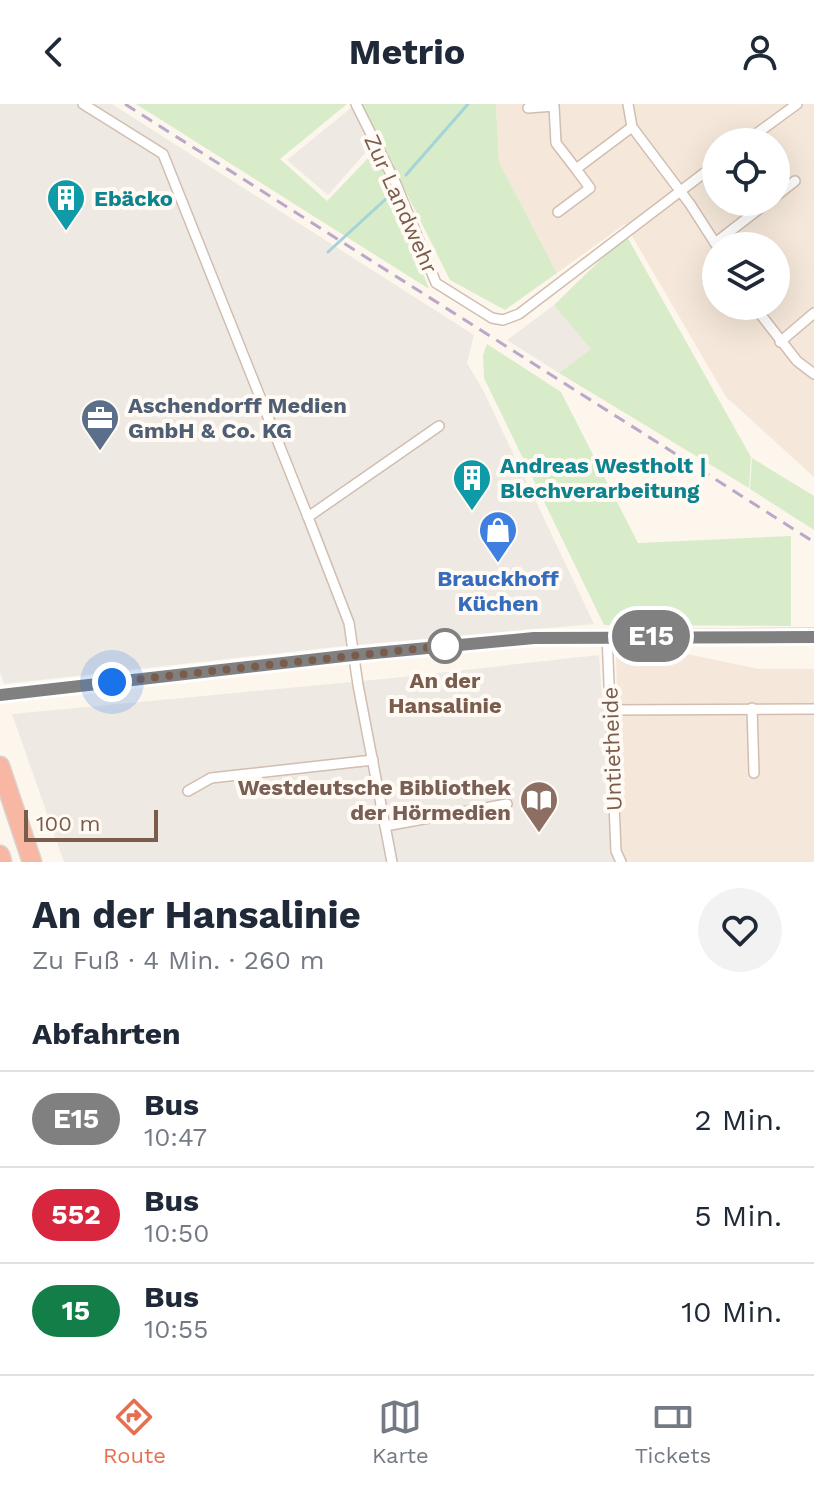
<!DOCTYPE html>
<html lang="de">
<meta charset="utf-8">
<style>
:root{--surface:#fff;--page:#f2f2f3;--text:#1f2937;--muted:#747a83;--line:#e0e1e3;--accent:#e76f51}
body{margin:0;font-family:"Work Sans",sans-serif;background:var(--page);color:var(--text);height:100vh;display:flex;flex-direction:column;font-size:30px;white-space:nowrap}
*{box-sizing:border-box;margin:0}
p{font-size:26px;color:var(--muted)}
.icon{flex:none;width:44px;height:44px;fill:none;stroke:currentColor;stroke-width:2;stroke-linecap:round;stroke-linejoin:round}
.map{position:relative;height:758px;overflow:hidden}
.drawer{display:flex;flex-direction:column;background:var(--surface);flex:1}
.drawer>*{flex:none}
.badge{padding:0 16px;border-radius:26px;font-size:28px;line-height:52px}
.fabs{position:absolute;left:702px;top:24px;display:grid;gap:16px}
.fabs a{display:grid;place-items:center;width:88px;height:88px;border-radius:50%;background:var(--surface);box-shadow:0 8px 32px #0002;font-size:40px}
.scale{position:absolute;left:24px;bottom:20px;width:134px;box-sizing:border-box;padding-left:8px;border:4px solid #7a5c4d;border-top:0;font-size:22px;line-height:28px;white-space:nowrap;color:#7a5c4d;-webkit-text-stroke:6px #fffaf3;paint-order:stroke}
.you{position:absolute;width:40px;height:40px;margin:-20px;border:6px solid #fff;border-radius:50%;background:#1a73e8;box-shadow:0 0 0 12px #1a73e833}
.map>.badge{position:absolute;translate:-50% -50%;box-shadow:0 0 0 4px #fff}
h2{padding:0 32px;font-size:30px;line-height:72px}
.round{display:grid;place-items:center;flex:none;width:84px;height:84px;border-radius:42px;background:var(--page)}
.head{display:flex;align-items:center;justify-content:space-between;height:136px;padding:0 32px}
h1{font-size:38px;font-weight:700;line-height:60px}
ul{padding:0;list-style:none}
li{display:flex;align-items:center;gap:24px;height:96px;padding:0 32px;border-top:2px solid var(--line)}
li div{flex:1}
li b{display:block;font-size:30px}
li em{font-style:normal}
li .badge{min-width:88px;font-weight:700;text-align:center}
header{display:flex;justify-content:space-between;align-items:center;height:104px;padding:0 32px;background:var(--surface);font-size:36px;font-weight:700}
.tab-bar{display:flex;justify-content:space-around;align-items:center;height:112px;border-top:2px solid var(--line);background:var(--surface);font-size:22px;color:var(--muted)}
.tab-bar a{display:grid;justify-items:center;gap:4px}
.tab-bar .current{color:var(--accent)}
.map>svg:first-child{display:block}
</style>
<header><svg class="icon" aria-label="back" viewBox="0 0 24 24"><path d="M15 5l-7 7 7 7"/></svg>Metrio<svg class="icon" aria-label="person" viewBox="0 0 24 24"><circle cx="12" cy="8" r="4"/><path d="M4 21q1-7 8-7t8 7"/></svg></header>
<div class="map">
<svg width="814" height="758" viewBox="0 0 814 758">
<rect width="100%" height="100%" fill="#fdf6ec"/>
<g fill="#f5e8da" fill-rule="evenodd">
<path d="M496,0H814V373L726,293L625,120L557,169L499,58ZM716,38H776V98H716ZM716,142H776V202H716Z"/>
<polygon points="682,549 759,565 814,565 814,758 622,758 616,550"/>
</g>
<g fill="#efe9e4">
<polygon points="0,0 112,0 474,231 467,259 483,286 594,520 344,542 4,580 0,568"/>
<polygon points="352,3 371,42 328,91 287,56"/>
<polygon points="554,201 592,245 559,269 507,236"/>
<polygon points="599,551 614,758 64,758 12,610 383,575"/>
</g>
<g fill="#d8ecc9">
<polygon points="136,0 347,0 280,55 327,97 375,47 429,185"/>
<polygon points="362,0 496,0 499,58 557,169 505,206 450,176"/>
<polygon points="626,131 751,353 749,384 559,269 591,245 554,201"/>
<polygon points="487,240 561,288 638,439 791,432 791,522 604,521 484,274 483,251"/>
<polygon points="752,354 814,392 814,426 750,385"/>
</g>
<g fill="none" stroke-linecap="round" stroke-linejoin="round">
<g stroke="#a5d3da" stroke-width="3">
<polyline points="406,71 468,0"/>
<polyline points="328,148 388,93"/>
</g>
<defs>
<g id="street">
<polyline points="83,0 163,50 308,413"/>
<polyline points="356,0 396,80 436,179 492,214 503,216 519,210 716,60"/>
<polyline points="628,0 632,23 690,100 717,142"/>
<polyline points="528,4 554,2 556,39 576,65"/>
<polyline points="745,38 797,0"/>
<polyline points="776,92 795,77"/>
<polyline points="558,108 590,84 576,65 632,23"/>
<polyline points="715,139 768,98"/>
<polyline points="754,202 797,257 814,270"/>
<polyline points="780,238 814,209"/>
<polyline points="607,531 616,747 621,758"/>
<polyline points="752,604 754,669"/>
<polyline points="609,606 814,605"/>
<polyline points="188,687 211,674 373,656"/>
<polyline points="385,722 507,700"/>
<polyline points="392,758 358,581 349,519 308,413 439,322"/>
</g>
<polyline id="secondary" points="0,591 353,551 534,534 814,532"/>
<g id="highway">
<polyline points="0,662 32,758"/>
<polyline points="0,751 2,758"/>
</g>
</defs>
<use href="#street" stroke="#d1beb0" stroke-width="12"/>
<use href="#secondary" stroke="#d6c0b0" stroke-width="17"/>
<use href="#highway" stroke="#dad1cd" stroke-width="21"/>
<use href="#street" stroke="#fff" stroke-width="9"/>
<use href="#secondary" stroke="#fff" stroke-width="14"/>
<use href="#highway" stroke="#f7b7a3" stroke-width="18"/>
<polyline stroke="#b9a8c9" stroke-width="3" stroke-dasharray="12 8" stroke-linecap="butt" points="125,0 814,438"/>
</g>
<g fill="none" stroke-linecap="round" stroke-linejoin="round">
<defs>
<polyline id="line" points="0,591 353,551 534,534 814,533"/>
</defs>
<use href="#line" stroke="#fff" stroke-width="18"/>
<use href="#line" stroke="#808080" stroke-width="12"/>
<polyline stroke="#7a5c4d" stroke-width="8" stroke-dasharray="0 14.4" points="112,578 452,541 445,542"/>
</g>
<defs>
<symbol id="building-pin" viewBox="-11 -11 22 30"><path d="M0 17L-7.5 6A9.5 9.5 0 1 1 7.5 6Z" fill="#0f9aa8" stroke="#fffaf3"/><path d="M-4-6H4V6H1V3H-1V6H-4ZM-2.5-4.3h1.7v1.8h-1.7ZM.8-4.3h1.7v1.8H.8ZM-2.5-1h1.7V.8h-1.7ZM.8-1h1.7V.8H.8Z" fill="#fff"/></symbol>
<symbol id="office-pin" viewBox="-11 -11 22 30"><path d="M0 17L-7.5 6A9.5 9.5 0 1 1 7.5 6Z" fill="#5c6f8a" stroke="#fffaf3"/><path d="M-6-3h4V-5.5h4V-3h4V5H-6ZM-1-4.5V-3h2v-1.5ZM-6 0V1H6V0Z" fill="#fff"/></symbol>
<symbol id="shop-pin" viewBox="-11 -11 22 30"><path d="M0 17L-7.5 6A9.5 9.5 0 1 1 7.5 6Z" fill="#3f7fe0" stroke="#fffaf3"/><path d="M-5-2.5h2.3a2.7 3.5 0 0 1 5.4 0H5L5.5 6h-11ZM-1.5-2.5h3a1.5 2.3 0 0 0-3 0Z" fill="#fff"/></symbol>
<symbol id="library-pin" viewBox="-11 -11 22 30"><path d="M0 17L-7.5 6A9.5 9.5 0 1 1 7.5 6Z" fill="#8d6e63" stroke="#fffaf3"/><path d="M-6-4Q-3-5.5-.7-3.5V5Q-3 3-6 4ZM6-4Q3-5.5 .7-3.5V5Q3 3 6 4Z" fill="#fff"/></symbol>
</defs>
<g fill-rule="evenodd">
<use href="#building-pin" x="44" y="72" width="44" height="60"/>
<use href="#office-pin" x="78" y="292" width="44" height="60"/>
<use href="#building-pin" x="450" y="352" width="44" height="60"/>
<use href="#shop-pin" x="476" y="404" width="44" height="60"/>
<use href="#library-pin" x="517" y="674" width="44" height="60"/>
</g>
<circle fill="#fff" stroke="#808080" stroke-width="4" cx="445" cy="542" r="16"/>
<g text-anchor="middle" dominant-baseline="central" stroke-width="8" stroke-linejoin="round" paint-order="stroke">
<g font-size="22" font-weight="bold" fill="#0d838f" stroke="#fffaf3" text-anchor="start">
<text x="94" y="94">Ebäcko</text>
<text x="500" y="361">Andreas Westholt |<tspan x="500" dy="25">Blechverarbeitung</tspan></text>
</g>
<g font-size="22" fill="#7a5c4d" stroke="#fffaf3">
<text transform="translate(401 100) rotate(66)">Zur Landwehr</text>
<text transform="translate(612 645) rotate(-92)">Untietheide</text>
</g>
<g font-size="22" font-weight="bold" fill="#4e5e75" stroke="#fffaf3" text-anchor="start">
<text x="128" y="301">Aschendorff Medien<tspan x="128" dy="25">GmbH &amp; Co. KG</tspan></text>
</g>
<g font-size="22" font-weight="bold" fill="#366cbe" stroke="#fffaf3">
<text x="498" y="474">Brauckhoff<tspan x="498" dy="25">Küchen</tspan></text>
</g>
<g font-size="22" font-weight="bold" fill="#7a5c4d" stroke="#fffaf3">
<text x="445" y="576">An der<tspan x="445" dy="25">Hansalinie</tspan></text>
</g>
<g font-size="22" font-weight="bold" fill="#785e54" stroke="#fffaf3" text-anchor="end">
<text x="511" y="683">Westdeutsche Bibliothek<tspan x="511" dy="25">der Hörmedien</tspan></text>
</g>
</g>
</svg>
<div class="fabs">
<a><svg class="icon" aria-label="locate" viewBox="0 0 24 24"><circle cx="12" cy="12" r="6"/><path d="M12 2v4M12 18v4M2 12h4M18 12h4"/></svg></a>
<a><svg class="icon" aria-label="layers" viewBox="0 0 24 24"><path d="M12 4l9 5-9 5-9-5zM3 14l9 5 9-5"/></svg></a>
</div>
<div class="scale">100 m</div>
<div class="you" style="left:112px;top:578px"></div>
<b class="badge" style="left:651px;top:532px;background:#808080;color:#fff">E15</b>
</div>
<section class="drawer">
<div class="head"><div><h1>An der Hansalinie</h1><p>Zu Fuß · 4 Min. · 260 m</p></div><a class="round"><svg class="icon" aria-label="heart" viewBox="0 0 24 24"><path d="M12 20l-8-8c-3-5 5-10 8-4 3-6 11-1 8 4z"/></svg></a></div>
<h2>Abfahrten</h2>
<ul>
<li><span class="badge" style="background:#808080;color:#fff">E15</span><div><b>Bus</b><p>10:47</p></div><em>2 Min.</em></li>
<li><span class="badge" style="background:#d7263d;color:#fff">552</span><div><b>Bus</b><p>10:50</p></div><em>5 Min.</em></li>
<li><span class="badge" style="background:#137e48;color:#fff">15</span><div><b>Bus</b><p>10:55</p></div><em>10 Min.</em></li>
</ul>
</section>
<nav class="tab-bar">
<a class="current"><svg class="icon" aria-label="directions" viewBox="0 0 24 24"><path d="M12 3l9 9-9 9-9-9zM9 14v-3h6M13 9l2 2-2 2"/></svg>Route</a>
<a><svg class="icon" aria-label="map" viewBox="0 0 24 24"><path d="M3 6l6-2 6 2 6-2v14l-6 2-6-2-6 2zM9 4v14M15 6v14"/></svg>Karte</a>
<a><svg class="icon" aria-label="tickets" viewBox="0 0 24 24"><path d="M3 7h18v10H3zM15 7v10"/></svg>Tickets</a>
</nav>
